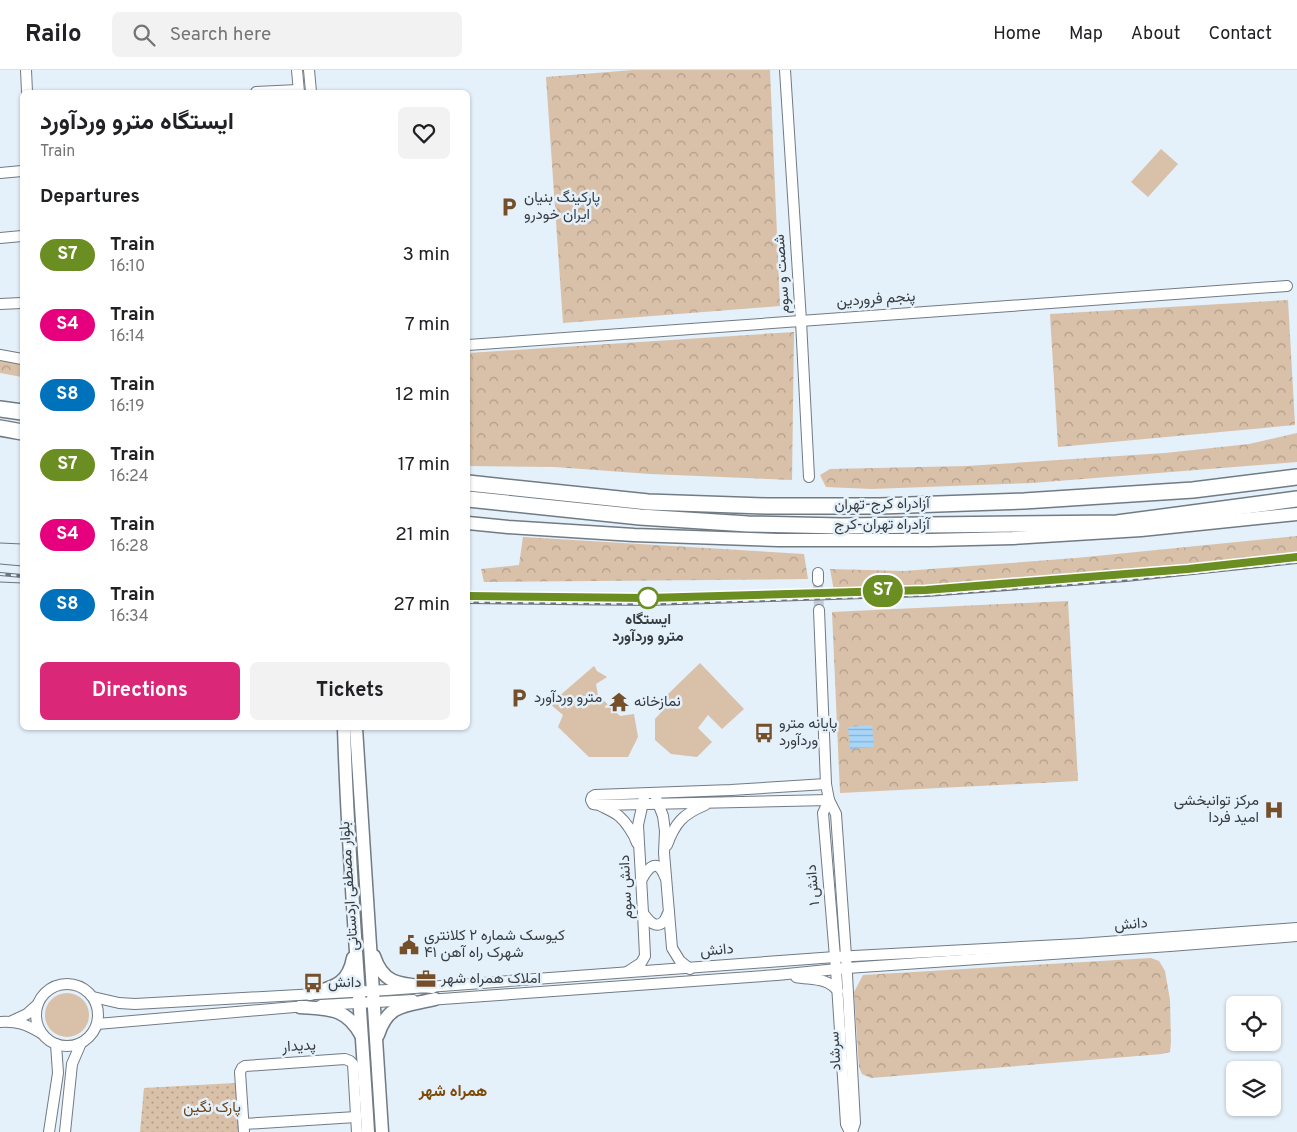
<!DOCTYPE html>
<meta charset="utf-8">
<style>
:root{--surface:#fff;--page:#f2f2f2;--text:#202124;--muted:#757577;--line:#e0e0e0;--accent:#db2777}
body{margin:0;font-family:Overpass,Vazirmatn,sans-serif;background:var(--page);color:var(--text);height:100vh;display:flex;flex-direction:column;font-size:19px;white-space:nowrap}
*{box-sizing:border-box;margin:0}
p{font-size:16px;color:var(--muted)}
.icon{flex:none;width:28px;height:28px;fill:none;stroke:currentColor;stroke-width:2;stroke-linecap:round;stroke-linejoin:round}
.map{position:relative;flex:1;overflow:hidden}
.panel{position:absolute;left:20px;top:20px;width:450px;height:640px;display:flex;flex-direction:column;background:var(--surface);border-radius:8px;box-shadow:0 1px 4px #0004}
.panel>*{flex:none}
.badge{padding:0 10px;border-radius:16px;font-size:18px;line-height:32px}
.tools{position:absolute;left:1226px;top:926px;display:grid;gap:10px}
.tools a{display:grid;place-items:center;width:55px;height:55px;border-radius:8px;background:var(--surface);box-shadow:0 1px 4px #0004;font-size:25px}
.map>.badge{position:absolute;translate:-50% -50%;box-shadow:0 0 0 2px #fff}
h2{padding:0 20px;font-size:19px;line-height:45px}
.round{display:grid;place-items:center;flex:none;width:52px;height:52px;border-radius:8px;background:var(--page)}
.head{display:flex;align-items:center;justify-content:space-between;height:85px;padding:0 20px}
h1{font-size:24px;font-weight:700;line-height:38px}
.primary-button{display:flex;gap:10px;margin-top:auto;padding:10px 20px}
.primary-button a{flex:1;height:58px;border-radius:8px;background:var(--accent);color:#fff;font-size:20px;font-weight:700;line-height:58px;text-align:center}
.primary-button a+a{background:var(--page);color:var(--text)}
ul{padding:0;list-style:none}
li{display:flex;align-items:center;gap:15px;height:70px;padding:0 20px}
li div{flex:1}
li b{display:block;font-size:19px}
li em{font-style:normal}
li .badge{min-width:55px;font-weight:700;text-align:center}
header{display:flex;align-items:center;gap:30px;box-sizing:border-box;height:70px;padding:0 25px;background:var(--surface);border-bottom:1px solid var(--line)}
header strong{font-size:24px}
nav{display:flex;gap:28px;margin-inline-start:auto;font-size:18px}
.search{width:350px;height:45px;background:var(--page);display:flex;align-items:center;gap:12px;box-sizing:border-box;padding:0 18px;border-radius:8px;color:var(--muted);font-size:19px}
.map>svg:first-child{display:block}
</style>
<header>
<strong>Railo</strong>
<div class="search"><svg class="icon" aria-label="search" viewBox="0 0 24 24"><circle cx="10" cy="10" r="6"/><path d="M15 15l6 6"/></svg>Search here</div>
<nav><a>Home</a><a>Map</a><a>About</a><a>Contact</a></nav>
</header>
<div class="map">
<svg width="1297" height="1062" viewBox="0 0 1297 1062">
<defs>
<pattern id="forest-crowns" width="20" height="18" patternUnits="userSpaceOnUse" patternTransform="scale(1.25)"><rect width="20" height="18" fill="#d9c0a8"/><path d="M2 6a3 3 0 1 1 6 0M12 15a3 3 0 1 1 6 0" fill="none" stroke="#b19d8a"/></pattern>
<pattern id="park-dots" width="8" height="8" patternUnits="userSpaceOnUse" patternTransform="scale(1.25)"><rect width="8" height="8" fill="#d9c0a8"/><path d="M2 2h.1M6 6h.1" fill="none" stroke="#b19d8a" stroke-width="1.8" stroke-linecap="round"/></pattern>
<pattern id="water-rules" width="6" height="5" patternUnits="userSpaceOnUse" patternTransform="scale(1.25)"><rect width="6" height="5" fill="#a7d6f9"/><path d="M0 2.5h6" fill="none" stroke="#89afcb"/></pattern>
</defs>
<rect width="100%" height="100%" fill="#e4f0fa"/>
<g fill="#d9c0a8">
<polygon points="1161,79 1178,94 1148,127 1131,112"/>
<polygon points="700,593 744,639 722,659 708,645 698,658 712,672 697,687 671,684 655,670 655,649 664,639 665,627"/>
<polygon points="594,596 597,601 607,607 596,614 598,625 620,646 634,644 638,667 628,687 589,687 558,657 563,645 550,634"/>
<circle cx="67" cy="945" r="22"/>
</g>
<g fill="url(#forest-crowns)">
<polygon points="633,0 770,0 780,236 563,253 546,7"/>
<polygon points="1288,230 1295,355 1058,377 1050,244"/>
<polygon points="794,262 792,410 650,404 555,397 468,396 468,283"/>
<polygon points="0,288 22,292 22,307 0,303"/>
<polygon points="1297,363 1297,392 1032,413 872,419 826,417 820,405 830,399 967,396 1165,383 1249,374"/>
<polygon points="1297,466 1297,486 989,519 834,521 830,499 904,501 1076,488"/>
<polygon points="523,467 804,484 808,509 484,512 481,499 519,495"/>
<polygon points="1068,531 1078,711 840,723 832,542"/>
<polygon points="1151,888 1159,891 1165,901 1170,930 1171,972 1170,982 1162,984 871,1008 862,1004 859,997 854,922 863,905"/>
</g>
<polygon fill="url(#park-dots)" points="235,1013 240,1062 140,1062 144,1018"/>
<polygon fill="url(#water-rules)" points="872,655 874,677 850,679 848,657"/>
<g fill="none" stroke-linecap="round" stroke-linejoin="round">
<polyline stroke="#c2ccd5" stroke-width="10" stroke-dasharray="10 5" stroke-linecap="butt" points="818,511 819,540"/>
<defs>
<g id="minor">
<polyline points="26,0 27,22"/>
<polyline points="297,0 299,22"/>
<polyline points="309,0 311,22"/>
<polyline points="785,0 801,251 809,407"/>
<polyline points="256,22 298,20"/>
<polyline points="0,103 22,101"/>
<polyline points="0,168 22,166"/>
<polyline points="0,234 22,233"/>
<polyline points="468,275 1287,216"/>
<polyline points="0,285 22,289"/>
<polyline points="818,503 818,511"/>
<polyline points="819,540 826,714 829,730 823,743 836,899 846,1054 850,1062"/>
<polyline points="826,714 731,720 595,725 592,727 591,730 593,734 600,735 829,730 836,744 846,886 855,1053 852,1062"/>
<polyline points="656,728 663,746 665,761 664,783 672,878 680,891 690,899"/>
<path d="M601,736C607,739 614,742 619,746C626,752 634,764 637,773"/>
<path d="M667,775C675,753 683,744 705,735"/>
<path d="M642,809C649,796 658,788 665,807"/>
<path d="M643,843C648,850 656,861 665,850C666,848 667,844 669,842"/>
<polyline points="627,902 641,893 645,886 643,843 638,755 644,728"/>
<path d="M796,907C811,910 827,907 838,921"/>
<circle cx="67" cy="945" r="31"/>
<polyline points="93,927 119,933 135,934 387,920 835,887 1079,874 1297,858"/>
<polyline points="428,930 777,905 847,898 1170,876 1297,866"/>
<polyline points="321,935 413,930"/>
<polyline points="12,951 27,944 37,935"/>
<path d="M0,952C17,951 26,954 41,963"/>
<polyline points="97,954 306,936"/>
<polyline points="244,1054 356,1047"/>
<polyline points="49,1062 58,1003 56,974"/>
<polyline points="65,1062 72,994 81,973"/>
<polyline points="244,1062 240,1002 242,998 245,996 345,989 350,991 353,994 357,1062"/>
</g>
<g id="major">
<polyline points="468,453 508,457 634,465 779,470 930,470 1013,468 1141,460 1297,444"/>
<path d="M344,658C348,793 360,927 368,1062"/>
<polyline points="356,658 382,1062"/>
<path d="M374,886C384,917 404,914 432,917"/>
<path d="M310,924C333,917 348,915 353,888"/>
<path d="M300,937C328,939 346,937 361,965"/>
<path d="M378,965C388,933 406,936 435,929"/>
</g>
<g id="highway">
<polyline points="0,339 22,342"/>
<polyline points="0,358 22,362"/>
<polyline points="468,413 648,432 766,436 880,436 1024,431 1193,420 1297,407"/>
<polyline points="468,429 640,447 748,454 841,456 1117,453 1297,429"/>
</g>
</defs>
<use href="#minor" stroke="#717b84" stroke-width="12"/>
<use href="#major" stroke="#717b84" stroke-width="15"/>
<use href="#highway" stroke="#717b84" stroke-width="18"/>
<use href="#minor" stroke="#fff" stroke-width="10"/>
<use href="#major" stroke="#fff" stroke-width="12"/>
<use href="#highway" stroke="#fff" stroke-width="15"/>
<g stroke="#6d747a" stroke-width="1">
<polyline points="0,473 22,474"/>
<polyline points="0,494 22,496"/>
<polyline points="0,512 22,513"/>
</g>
<defs>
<g id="rail">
<polyline points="0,504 22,506"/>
<polyline points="468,532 649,534 927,525 1126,510 1297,492"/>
</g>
</defs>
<use href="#rail" stroke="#6d747a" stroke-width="4"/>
<use href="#rail" stroke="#e4f0fa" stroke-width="2" stroke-dasharray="5.5" stroke-linecap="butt"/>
</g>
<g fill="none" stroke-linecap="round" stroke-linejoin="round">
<defs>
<polyline id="line" points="468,526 648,528 926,520 1188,499 1297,487"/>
</defs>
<use href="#line" stroke="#fff" stroke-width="11"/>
<use href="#line" stroke="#6b8e23" stroke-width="8"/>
</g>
<defs>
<symbol id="parking-bare" viewBox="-9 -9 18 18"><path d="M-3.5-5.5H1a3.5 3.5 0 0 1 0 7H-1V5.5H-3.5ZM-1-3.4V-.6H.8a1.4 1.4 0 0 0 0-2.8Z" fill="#744f2a" stroke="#e4f0fa" stroke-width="2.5" paint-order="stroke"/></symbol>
<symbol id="temple-bare" viewBox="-9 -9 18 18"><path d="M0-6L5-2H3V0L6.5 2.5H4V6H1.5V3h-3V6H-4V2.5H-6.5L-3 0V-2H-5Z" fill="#744f2a" stroke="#e4f0fa" stroke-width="2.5" paint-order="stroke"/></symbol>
<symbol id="bus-bare" viewBox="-9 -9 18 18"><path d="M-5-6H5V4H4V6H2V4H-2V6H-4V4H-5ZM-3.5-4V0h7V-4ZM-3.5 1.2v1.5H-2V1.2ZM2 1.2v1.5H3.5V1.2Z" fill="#744f2a" stroke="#e4f0fa" stroke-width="2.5" paint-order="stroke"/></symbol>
<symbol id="hospital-bare" viewBox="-9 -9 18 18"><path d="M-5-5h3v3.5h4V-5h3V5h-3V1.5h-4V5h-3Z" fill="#744f2a" stroke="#e4f0fa" stroke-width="2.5" paint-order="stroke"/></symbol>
<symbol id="civic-bare" viewBox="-9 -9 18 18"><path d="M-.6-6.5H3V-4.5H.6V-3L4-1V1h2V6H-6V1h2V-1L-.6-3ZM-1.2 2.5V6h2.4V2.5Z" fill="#744f2a" stroke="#e4f0fa" stroke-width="2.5" paint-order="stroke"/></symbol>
<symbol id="office-bare" viewBox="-9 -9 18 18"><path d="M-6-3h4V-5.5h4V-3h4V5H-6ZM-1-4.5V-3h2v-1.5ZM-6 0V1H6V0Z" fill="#744f2a" stroke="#e4f0fa" stroke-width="2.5" paint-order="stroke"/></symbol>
</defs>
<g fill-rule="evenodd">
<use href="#parking-bare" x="495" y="123" width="28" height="28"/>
<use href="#parking-bare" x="505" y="614" width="28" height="28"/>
<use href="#temple-bare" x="605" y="618" width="28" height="28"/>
<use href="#bus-bare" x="750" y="649" width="28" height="28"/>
<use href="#hospital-bare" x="1260" y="726" width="28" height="28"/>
<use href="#civic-bare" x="395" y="861" width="28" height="28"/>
<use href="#office-bare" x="412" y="895" width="28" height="28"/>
<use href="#bus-bare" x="299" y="899" width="28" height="28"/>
</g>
<circle fill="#fff" stroke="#6b8e23" stroke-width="2.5" cx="648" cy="528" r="10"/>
<g text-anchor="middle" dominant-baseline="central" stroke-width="5" stroke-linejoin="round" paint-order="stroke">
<g font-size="15" fill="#383d41" stroke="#e4f0fa" text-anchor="start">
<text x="524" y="128">پارکینگ بنیان<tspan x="524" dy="17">ایران خودرو</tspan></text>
<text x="534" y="628">مترو وردآورد</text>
<text x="634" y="632">نمازخانه</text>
<text x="779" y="654">پایانه مترو<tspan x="779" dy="17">وردآورد</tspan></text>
<text x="1259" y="731" text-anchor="end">مرکز توانبخشی<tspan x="1259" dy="17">امید فردا</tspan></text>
<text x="424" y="866">کیوسک شماره ۲ کلانتری<tspan x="424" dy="17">۴۱ شهرک راه آهن</tspan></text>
<text x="441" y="909">املاک همراه شهر</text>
<text x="328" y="913">دانش</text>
</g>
<g font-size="15" fill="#383d41" stroke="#e4f0fa">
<text transform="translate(783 204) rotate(-94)">شصت و سوم</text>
<text transform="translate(876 230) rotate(-4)">پنجم فروردین</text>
<text transform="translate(882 435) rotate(-1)">آزادراه کرج-تهران</text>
<text x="882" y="455">آزادراه تهران-کرج</text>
<text transform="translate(814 815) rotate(-95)">دانش ۱</text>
<text transform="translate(350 816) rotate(-94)">بلوار مصطفی اردستانی</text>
<text transform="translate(627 817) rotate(-93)">دانش سوم</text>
<text transform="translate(1131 855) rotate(-4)">دانش</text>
<text transform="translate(717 881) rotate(-5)">دانش</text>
<text transform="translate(299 977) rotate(-4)">پدیدار</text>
<text transform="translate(836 981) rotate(-93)">سرشاد</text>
</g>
<g font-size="15" font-weight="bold" fill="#383d41" stroke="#e4f0fa">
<text x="648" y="550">ایستگاه<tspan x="648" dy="17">مترو وردآورد</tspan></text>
</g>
<g font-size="15" fill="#6b4317" stroke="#e4f0fa">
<text x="212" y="1038">پارک نگین</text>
</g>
<g font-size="16" font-weight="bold" fill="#7d4a07" stroke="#e4f0fa">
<text x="453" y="1022">همراه شهر</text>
</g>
</g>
</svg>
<div class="tools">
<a><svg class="icon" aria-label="locate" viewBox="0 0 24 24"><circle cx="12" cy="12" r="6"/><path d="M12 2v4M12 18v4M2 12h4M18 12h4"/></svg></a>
<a><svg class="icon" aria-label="layers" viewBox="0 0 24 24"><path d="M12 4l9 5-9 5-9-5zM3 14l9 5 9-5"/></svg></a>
</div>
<b class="badge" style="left:883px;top:521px;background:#6b8e23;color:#fff">S7</b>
<section class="panel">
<div class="head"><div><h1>ایستگاه مترو وردآورد</h1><p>Train</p></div><a class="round"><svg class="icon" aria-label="heart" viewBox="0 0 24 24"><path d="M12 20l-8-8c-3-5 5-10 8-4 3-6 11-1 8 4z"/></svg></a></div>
<h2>Departures</h2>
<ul>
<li><span class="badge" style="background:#6b8e23;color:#fff">S7</span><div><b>Train</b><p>16:10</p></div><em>3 min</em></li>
<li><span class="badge" style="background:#e6007e;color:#fff">S4</span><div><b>Train</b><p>16:14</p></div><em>7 min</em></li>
<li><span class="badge" style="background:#0072bc;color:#fff">S8</span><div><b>Train</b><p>16:19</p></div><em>12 min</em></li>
<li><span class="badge" style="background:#6b8e23;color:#fff">S7</span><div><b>Train</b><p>16:24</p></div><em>17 min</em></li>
<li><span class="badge" style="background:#e6007e;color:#fff">S4</span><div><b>Train</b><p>16:28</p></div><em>21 min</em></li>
<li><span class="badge" style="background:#0072bc;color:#fff">S8</span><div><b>Train</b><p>16:34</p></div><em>27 min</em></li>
</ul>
<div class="primary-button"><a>Directions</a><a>Tickets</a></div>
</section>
</div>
